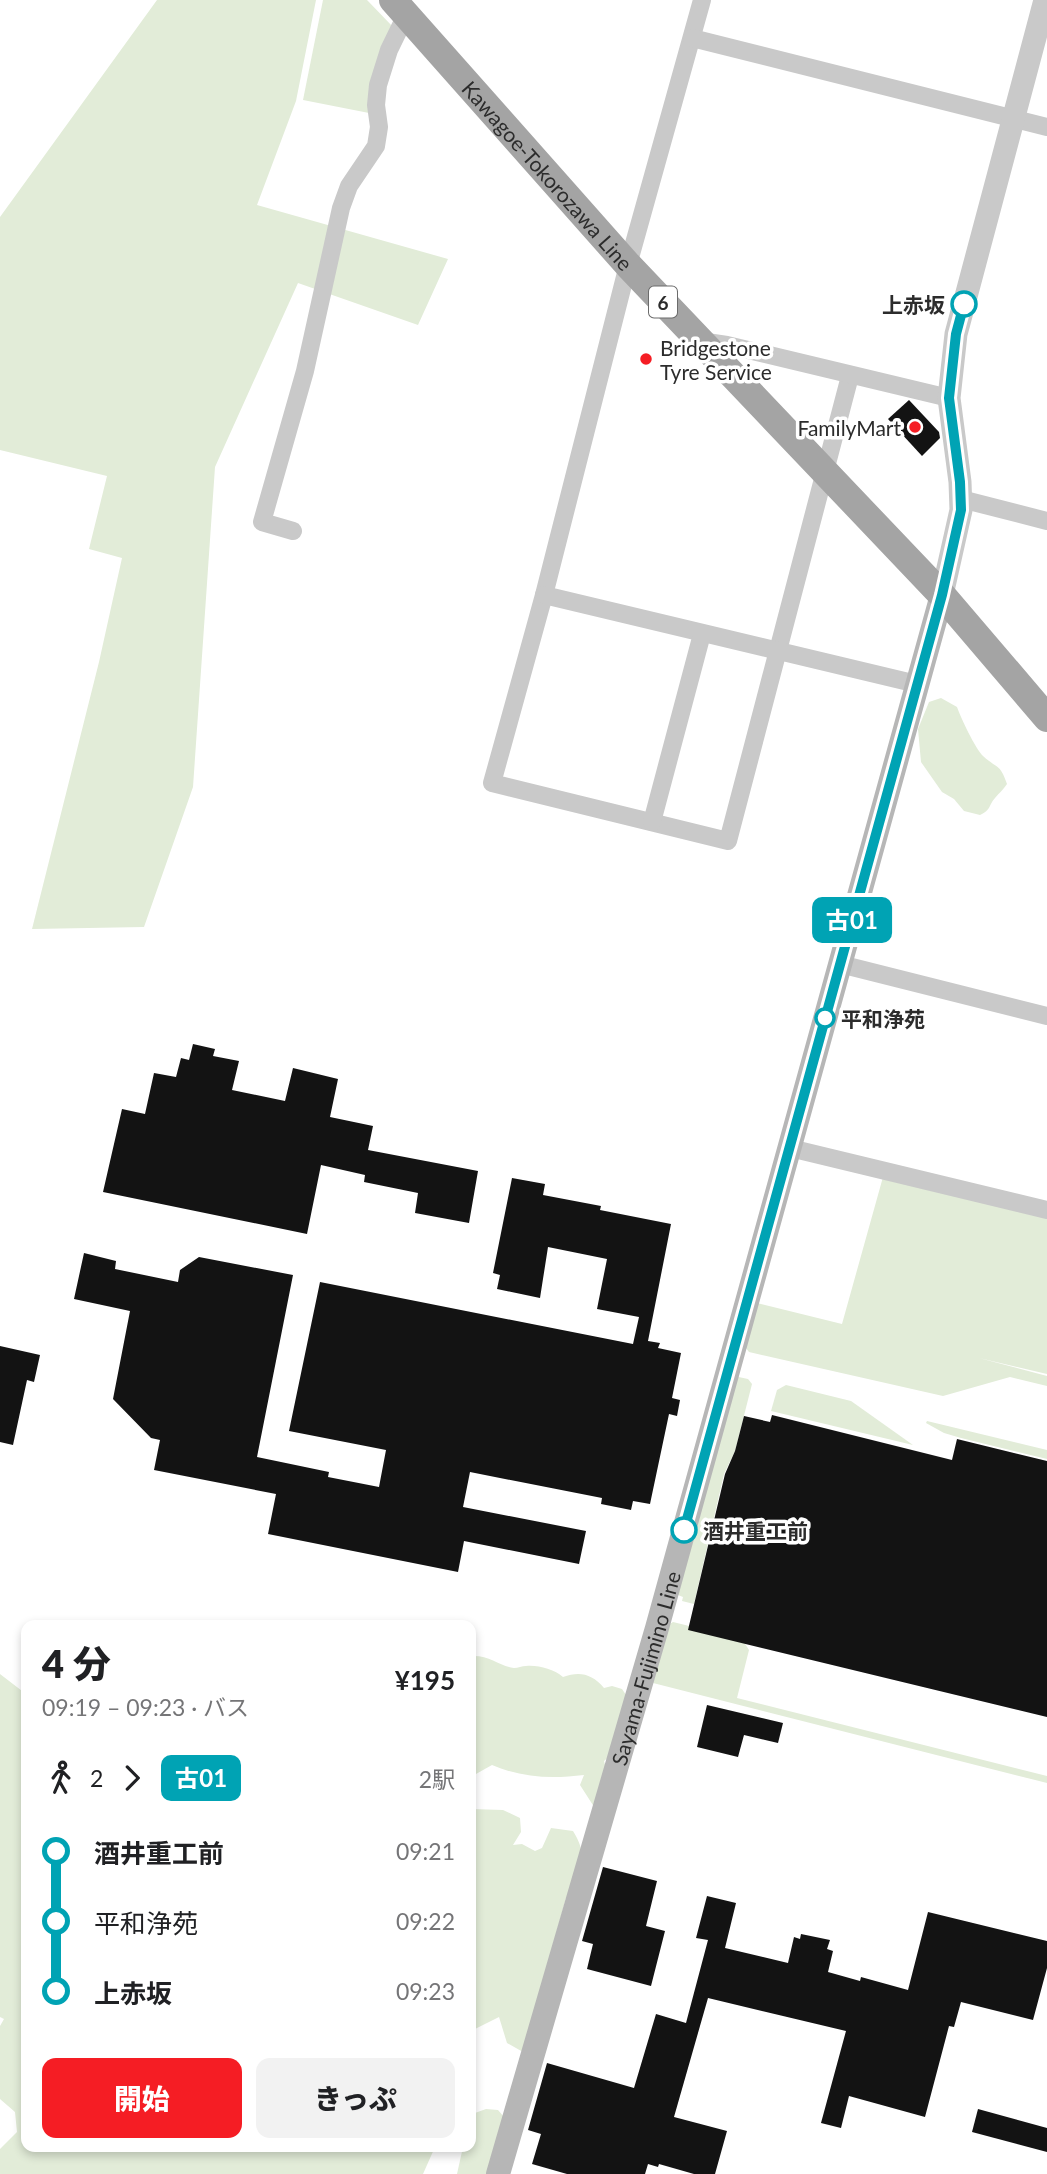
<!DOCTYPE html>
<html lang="ja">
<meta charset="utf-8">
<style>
:root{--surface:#fff;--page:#f2f2f2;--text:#202124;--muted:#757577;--accent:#f51d24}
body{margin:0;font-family:Lato,"Noto Sans JP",sans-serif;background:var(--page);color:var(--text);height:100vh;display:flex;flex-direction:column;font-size:26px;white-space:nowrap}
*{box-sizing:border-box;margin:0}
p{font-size:23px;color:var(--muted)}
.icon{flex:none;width:38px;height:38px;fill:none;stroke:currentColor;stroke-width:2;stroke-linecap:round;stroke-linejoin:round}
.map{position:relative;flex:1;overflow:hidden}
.side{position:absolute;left:21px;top:1620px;width:455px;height:532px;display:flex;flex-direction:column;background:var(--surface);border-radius:14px;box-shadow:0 4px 10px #0003}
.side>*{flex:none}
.badge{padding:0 14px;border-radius:10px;font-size:24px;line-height:46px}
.map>.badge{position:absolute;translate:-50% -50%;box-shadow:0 0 0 4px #fff}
.legs{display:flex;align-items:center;gap:10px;height:77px;padding:0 21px;font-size:23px}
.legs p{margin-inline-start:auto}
.headline{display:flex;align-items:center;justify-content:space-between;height:119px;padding:0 21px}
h1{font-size:38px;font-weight:800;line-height:52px}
.action{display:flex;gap:14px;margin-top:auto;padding:14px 21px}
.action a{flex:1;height:80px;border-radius:14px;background:var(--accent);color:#fff;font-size:28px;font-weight:800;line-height:80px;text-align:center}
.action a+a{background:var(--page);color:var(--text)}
ul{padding:0 21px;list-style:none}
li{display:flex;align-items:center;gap:24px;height:70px;font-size:26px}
li i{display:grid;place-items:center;width:10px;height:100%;margin:0 9px;background:currentColor}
li i::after{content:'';width:18px;height:18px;margin:-9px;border:5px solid;border-radius:50%;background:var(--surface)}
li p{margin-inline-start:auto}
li:first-child i{background:linear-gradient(#0000 50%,currentColor 0)}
li:last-child i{background:linear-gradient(currentColor 50%,#0000 0)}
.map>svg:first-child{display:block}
</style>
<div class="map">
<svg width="1047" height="2174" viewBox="0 0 1047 2174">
<rect width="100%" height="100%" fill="#fff"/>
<g fill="#e2ecd8">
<polygon points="157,0 316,0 296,101 257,205 448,259 418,325 298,283 215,467 193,787 144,927 32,929 99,662 122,558 89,549 107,476 0,450 0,217"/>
<path d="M323,0H367L393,27C378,56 368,80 369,113L303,100Z"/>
<path d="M941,698L957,707C961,718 975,748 983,756C997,769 1000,763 1007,784C1003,790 999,793 995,798C988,806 992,809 980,815L964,811L954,799L942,792L921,762L918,729L929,702Z"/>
<polygon points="883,1177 1047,1217 1047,1374 979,1358 1047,1376 1047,1386 1010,1377 943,1396 749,1352 746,1348 757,1303 842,1324"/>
<polygon points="734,1376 748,1379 752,1384 735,1451 724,1474 694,1604 682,1601 683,1597 678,1595"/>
<polygon points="786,1385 851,1401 913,1445 771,1411 777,1390"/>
<polygon points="927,1421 1047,1450 1047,1459 961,1438 944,1433 926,1423"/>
<polygon points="673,1622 742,1639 749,1650 737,1698 1047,1776 1047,1783 653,1683 668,1625"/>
<path d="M471,1656C490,1655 499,1666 514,1668C518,1668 522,1666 526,1666C539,1665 553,1669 563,1677C580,1671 592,1674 604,1688L612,1686L622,1689L628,1698L617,1750L604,1761L608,1776L598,1813L580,1785L584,1775C552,1779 522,1778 492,1765L476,1774L471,1771Z"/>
<polygon points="0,1674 26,1694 26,2147 435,2147 423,2174 0,2174 0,2149 17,2132 15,2112 0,2099 0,2026 4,2019 0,2017"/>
<path d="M471,1809L503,1810L520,1818L521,1832L513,1845L522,1844L535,1851L542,1848L551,1828L573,1831C589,1856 582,1874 566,1898L523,2052L507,2043L499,2017L471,2031Z"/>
<polygon points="486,2109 498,2110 504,2117 488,2174 457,2174 463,2147 471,2147 471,2122 475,2113"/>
</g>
<g fill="#131313">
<polygon points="909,400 939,432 940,438 922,456 888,419"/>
<polygon points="193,1044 215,1049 213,1056 239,1061 232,1090 285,1101 293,1068 338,1079 330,1117 373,1126 368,1150 478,1171 469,1223 415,1213 418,1193 364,1182 365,1175 321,1165 307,1234 103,1192 122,1109 145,1114 154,1073 176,1077 181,1058 189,1060"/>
<polygon points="512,1178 545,1184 543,1195 601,1206 600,1210 671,1224 648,1341 660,1343 658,1348 681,1353 672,1398 680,1400 677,1416 669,1414 650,1504 633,1501 631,1510 601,1504 602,1498 470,1472 463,1507 586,1531 579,1564 464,1541 458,1572 268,1534 276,1494 154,1470 160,1440 151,1438 113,1399 130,1311 74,1299 84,1253 116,1261 115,1269 178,1282 180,1270 199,1257 293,1275 257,1457 329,1472 328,1477 379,1487 386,1450 289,1431 320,1282 633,1344 639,1317 597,1309 607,1259 548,1247 540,1298 497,1289 500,1275 493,1273"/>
<polygon points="0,1346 40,1355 34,1382 27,1380 13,1445 0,1442"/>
<polygon points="772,1415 952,1460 957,1439 1047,1461 1047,1717 688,1630 725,1474 735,1451 744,1416 770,1422"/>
<polygon points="707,1705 783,1723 778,1743 744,1735 738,1757 697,1747"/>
<polygon points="603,1867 657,1881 646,1926 665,1931 651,1986 587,1969 593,1944 582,1941"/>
<polygon points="707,1896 736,1903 725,1948 788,1963 794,1937 800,1939 801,1934 830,1940 827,1949 833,1951 828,1972 860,1981 861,1977 908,1990 928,1912 1047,1941 1047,1968 1033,2020 961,2002 954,2027 949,2026 925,2117 849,2096 841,2128 821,2123 846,2031 708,1998 674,2117 727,2131 715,2174 694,2174 659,2164 658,2167 648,2164 645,2174 567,2174 532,2164 541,2134 528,2130 547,2063 634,2088 656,2014 686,2023 708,1940 696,1938"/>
<polygon points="978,2109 1047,2128 1047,2152 972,2132"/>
</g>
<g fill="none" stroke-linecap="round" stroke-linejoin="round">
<g stroke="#c9c9c9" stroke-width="18">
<polyline points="702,0 628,265 544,595 492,783 728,841 850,376"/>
<polyline points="692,38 1047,127"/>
<polyline points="700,341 727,345 949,398"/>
<polyline points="961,499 1047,521"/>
<polyline points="293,531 262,522 305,371 341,208 349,186 376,146 379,127 376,105 378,85 389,50 406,15"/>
<polyline points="544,595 917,684"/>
<polyline points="652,822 702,634"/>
<polyline points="840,964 1047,1016"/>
<polyline points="790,1148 1047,1210"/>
</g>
<polyline stroke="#c9c9c9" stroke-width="23" points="942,595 961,510 960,482 949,398 956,334 1045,0"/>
<path stroke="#b6b6b6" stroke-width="24" id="s1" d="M498,2174L657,1628L942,595"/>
<path stroke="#a4a4a4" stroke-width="28" id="s2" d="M393,0L628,265L942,595L1047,718"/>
</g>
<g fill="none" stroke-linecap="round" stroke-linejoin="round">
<defs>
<polyline id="line-1" points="684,1530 942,595 961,510 960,482 949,398 956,334 964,304"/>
</defs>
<use href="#line-1" stroke="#fff" stroke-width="16"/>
<use href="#line-1" stroke="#00a3b4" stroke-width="10"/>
</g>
<g fill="#fff" stroke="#00a3b4" stroke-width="3.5">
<circle cx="964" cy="304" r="12"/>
<circle cx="825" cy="1018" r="9"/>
<circle cx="684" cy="1530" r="12"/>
</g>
<g fill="#f51d24" stroke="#fff" stroke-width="2.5">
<circle cx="646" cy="359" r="7"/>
<circle cx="915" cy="427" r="7"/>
</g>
<g text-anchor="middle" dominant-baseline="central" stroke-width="7" stroke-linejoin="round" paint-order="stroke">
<rect fill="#fff" stroke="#6b6b6b" stroke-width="2" x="649" y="286.5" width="28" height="31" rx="5"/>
<g font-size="19" font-weight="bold" fill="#2c2c2c">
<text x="663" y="302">6</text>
</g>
<g font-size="21" fill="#2c2c2c" stroke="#fff">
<text stroke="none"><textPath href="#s2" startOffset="234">Kawagoe-Tokorozawa Line</textPath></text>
<text stroke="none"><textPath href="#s1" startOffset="527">Sayama-Fujimino Line</textPath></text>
</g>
<g font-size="21" font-weight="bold" fill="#2c2c2c" stroke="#fff" text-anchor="start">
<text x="945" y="304" text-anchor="end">上赤坂</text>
<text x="841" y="1018">平和浄苑</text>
<text x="703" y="1530">酒井重工前</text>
</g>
<g font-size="21" fill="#2c2c2c" stroke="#fff" text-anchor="start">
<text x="660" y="347">Bridgestone<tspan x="660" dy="24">Tyre Service</tspan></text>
<text x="901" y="427" text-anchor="end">FamilyMart</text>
</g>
</g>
</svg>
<b class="badge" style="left:852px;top:920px;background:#00a3b4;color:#fff">古01</b>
<section class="side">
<div class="headline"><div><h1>4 分</h1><p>09:19 – 09:23 · バス</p></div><b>¥195</b></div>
<div class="legs"><svg class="icon" aria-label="walk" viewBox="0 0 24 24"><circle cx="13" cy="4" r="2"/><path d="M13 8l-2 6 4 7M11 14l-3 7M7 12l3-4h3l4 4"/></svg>2<svg class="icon" aria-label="forward" viewBox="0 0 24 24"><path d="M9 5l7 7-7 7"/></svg><b class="badge" style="background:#00a3b4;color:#fff">古01</b><p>2駅</p></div>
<ul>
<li><i style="color:#00a3b4"></i><b>酒井重工前</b><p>09:21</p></li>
<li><i style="color:#00a3b4"></i><span>平和浄苑</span><p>09:22</p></li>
<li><i style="color:#00a3b4"></i><b>上赤坂</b><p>09:23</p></li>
</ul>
<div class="action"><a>開始</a><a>きっぷ</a></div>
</section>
</div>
